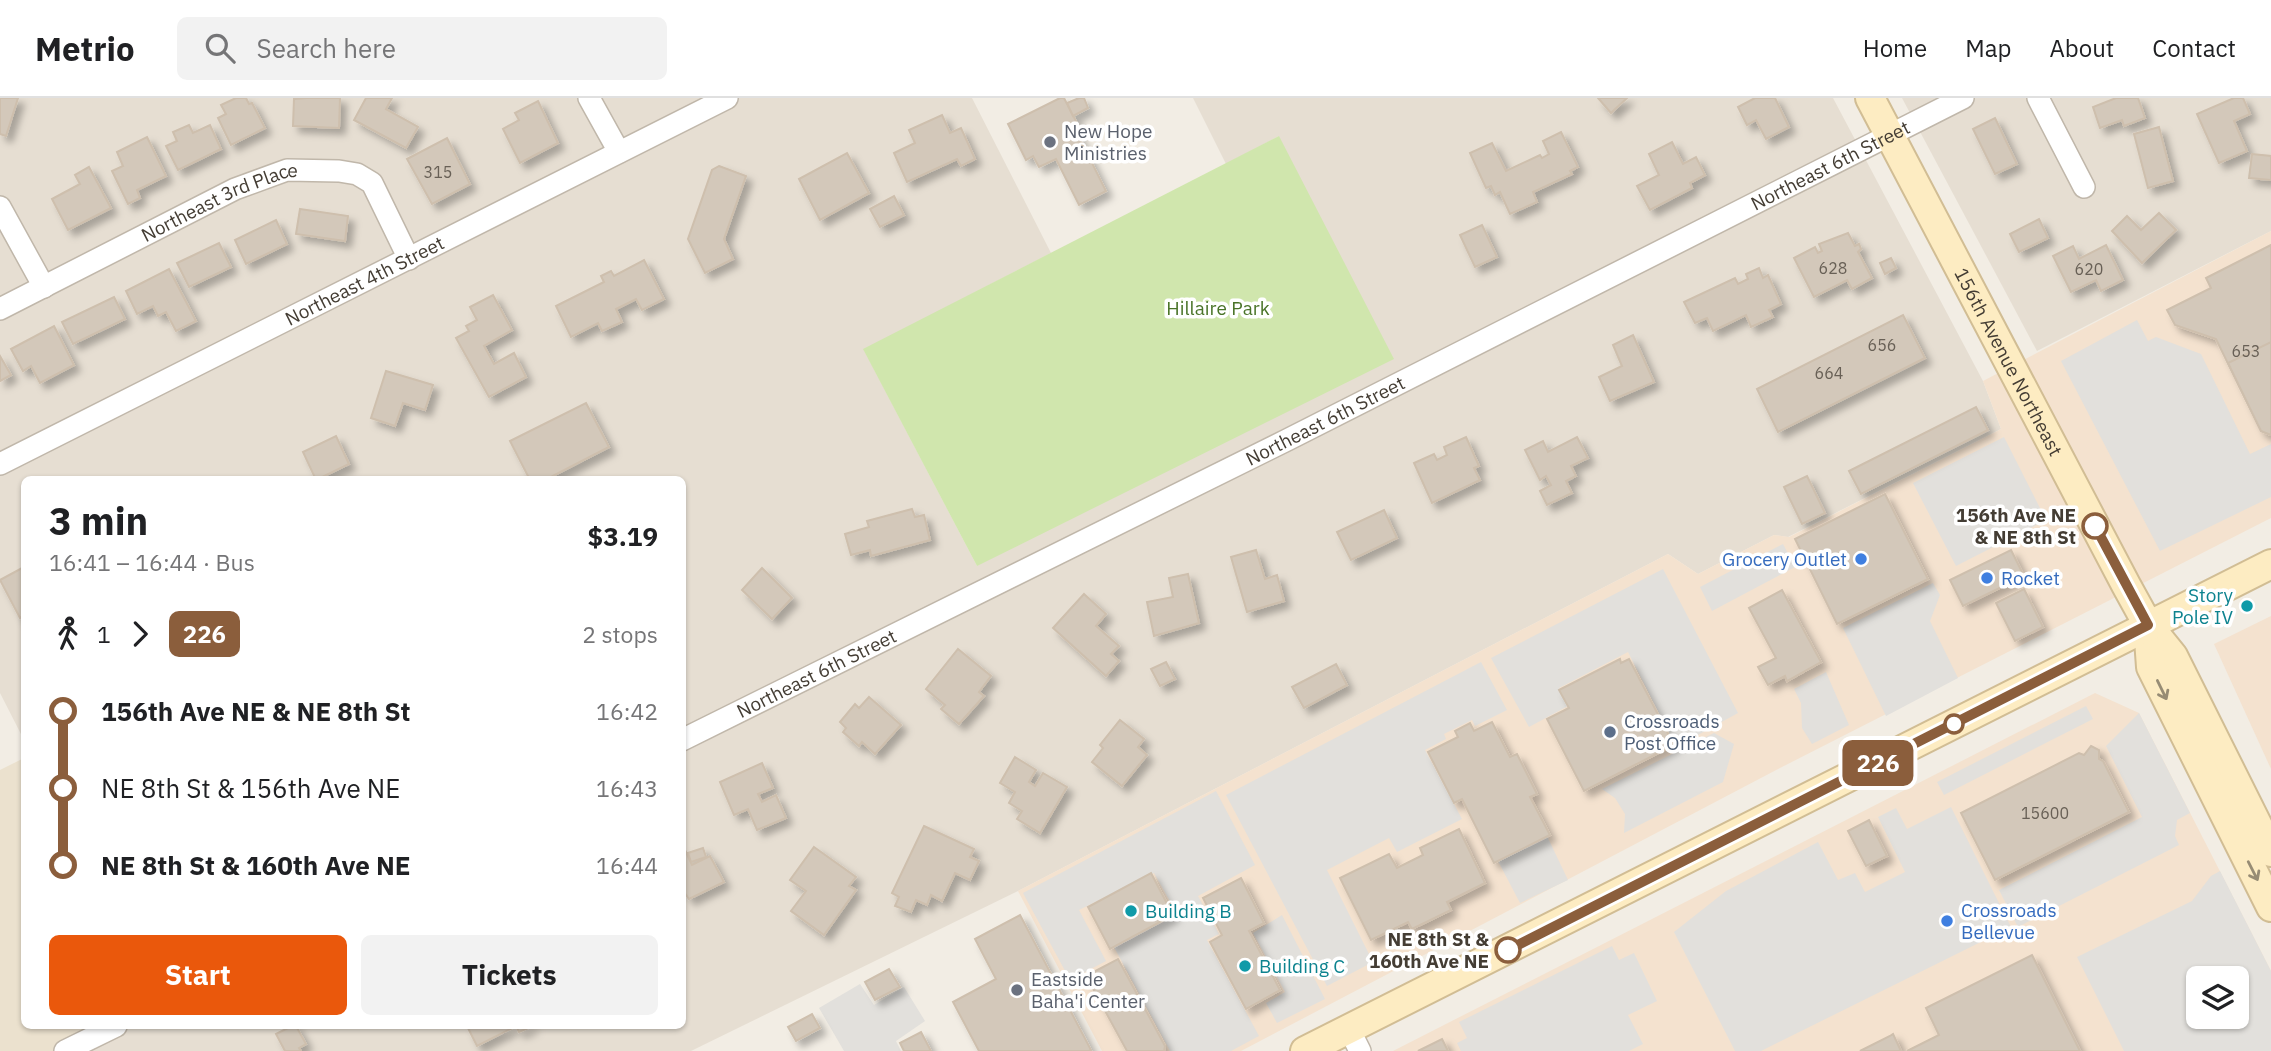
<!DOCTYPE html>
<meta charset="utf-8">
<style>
:root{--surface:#fff;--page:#f2f2f2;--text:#202124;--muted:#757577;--line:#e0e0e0;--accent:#ea580c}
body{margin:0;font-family:"IBM Plex Sans",sans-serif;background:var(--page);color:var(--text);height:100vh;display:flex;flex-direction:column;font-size:26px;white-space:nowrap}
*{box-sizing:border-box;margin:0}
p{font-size:23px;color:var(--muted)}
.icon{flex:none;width:38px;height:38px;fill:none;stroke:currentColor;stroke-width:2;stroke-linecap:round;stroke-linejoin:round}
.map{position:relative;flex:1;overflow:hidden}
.drawer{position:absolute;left:21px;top:378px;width:665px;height:553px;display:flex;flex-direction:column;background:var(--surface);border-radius:10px;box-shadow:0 2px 5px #0004}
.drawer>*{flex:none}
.badge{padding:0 14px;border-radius:10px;font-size:24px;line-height:46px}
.tools{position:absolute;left:2186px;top:868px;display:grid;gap:14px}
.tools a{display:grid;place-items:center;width:63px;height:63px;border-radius:10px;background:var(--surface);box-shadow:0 2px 5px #0004;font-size:35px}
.map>.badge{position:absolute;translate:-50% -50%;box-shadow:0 0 0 4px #fff}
.legs{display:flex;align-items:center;gap:10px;height:77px;padding:0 28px;font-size:23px}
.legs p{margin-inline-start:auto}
.overview{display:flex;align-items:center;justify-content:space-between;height:119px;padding:0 28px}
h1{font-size:38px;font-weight:700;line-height:52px}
.cta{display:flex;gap:14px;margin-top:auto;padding:14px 28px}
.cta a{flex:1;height:80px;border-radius:10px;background:var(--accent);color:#fff;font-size:28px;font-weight:700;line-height:80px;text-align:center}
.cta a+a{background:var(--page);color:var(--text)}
ul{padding:0 28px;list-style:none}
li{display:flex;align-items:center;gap:24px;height:77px;font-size:26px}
li i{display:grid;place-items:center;width:10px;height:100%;margin:0 9px;background:currentColor}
li i::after{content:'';width:18px;height:18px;margin:-9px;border:5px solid;border-radius:50%;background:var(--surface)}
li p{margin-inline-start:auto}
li:first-child i{background:linear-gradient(#0000 50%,currentColor 0)}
li:last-child i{background:linear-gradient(currentColor 50%,#0000 0)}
header{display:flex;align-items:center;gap:42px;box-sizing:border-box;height:98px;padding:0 35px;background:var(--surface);border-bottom:2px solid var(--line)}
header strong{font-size:33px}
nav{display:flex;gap:38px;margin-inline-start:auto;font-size:24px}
.search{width:490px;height:63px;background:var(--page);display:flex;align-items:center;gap:18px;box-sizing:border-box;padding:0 24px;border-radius:10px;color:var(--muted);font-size:26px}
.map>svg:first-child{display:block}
</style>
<header>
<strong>Metrio</strong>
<div class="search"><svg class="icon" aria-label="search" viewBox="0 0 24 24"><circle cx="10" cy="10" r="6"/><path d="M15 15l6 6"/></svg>Search here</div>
<nav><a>Home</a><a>Map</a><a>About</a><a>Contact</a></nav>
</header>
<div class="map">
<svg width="2271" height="953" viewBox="0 0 2271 953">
<defs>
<filter id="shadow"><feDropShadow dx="6" dy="6" stdDeviation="3.5" flood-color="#0004"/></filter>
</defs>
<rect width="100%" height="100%" fill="#f2ede4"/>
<g fill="#e6ded2">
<polygon points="0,0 972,0 1051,155 864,252 977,468 1279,38 1226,66 1193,0 1833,0 1983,283 2001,331 1788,439 1774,437 1698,476 1668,456 1018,793 691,953 65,953 116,928 682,928 682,382 24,382 24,642 0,595"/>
<polygon points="1902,0 2271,0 2271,133 2037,253"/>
</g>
<g fill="#f4e2cf" fill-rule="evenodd">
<polygon points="2271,133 2271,420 1782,669 1241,953 1102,953 1018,793 1668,456 1698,476 1774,437 1789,439 2001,331 1983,283"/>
<polygon points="2271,518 2271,671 2214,546"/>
<path d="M2095,595L2139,615L2271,873V953H1393ZM2198,880H2236V919H2198Z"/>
</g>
<polygon fill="#ebe1ce" points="24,660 24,928 116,928 65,953 0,953 0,672"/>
<polygon fill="#d0e6ad" points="1279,38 1394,261 977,468 863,251"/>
<g fill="#e2e0dc" fill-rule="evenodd">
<polygon points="2137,222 2148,243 2156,239 2201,256 2250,356 2271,346 2271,399 2160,453 2061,263"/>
<polygon points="2004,339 2046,422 1956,468 1913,385"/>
<polygon points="1783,446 1795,469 1712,513 1700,489"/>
<polygon points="1663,471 1738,615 1676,649 1628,554 1559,590 1568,608 1529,629 1491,560"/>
<polygon points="1933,485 1940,497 1930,523 1958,580 1886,618 1843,530"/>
<polygon points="1481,564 1507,612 1475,628 1472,622 1444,636 1446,641 1425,652 1462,721 1397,754 1389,740 1327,772 1373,864 1327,888 1226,697"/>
<polygon points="1826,574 1849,627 1812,646 1802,630 1801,605 1794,591"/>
<polygon points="2086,608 2093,621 1944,697 1937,684"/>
<polygon points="2139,615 2190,715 2177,722 2175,738 2179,747 2018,829 1999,792 2142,719 2106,648"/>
<polygon points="1714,635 1734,646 1723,684 1624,735 1625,716 1615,700 1602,691"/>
<polygon points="1216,693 1255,767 1198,798 1219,836 1207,842 1259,938 1231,953 1170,953 1114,849 1177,816 1154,775 1079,812 1106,863 1070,882 1023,795"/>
<polygon points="1951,709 2011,829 1761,953 1735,953 1674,834 1726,793 1818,744 1838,782 1855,775 1865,794 1905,774 1878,719 1896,710 1907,731"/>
<polygon points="1547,738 1568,782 1520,805 1498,763"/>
<path d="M2220,773L2271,873V953H2124L2077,859L2192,803L2211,778ZM2198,880H2236V919H2198Z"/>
<polygon points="1282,817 1325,901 1277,925 1266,905 1285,894 1253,835"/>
<polygon points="1612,848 1619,862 1634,855 1657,903 1628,917 1643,946 1629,953 1461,953 1457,945 1467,940 1459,924"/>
<polygon points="860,886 874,907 904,889 925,923 896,943 901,953 844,953 819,910"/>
</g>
<g fill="#d3c8ba" stroke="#cebfad" stroke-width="2" filter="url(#shadow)">
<polygon points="0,0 18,0 6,38 0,36"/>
<polygon points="236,0 246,0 249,6 252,5 265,30 231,47 218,20 226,16 221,7"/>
<polygon points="306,0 340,0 339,30 293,28 294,1"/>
<polygon points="366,0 392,0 386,11 418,29 406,50 354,22"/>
<polygon points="1060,0 1064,0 1079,29 1075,31 1106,93 1079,107 1056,61 1039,69 1033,58 1026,62 1008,26"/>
<polygon points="1079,0 1084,0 1088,10 1073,18 1067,5"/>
<polygon points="1598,0 1627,0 1611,15"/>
<polygon points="1755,0 1775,0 1789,29 1766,41 1756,22 1747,27 1738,9"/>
<polygon points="2138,0 2145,20 2124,28 2122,22 2100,30 2093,9 2116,0"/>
<polygon points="2234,0 2243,0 2250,16 2234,23 2247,53 2219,65 2197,16"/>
<polygon points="538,3 558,45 520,65 503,31 519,22 515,15"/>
<polygon points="942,17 950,35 961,30 975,61 961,68 957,61 907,84 894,55 915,45 909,32"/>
<polygon points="1995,20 2017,66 1995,76 1973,31"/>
<polygon points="189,27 193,35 210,27 221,51 178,72 166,48 177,43 173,34"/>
<polygon points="2159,29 2173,83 2148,90 2134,36"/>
<polygon points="1561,34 1578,69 1570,73 1572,76 1533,94 1537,104 1510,116 1500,94 1495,97 1491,88 1486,90 1470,55 1492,45 1506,73 1540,57 1542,60 1549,56 1543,43"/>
<polygon points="147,39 166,78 137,92 140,100 128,106 112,73 123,68 117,54"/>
<polygon points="447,40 470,86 432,106 407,61"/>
<polygon points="1672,44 1683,66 1696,59 1705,77 1690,85 1692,90 1650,112 1637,88 1659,77 1649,56"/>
<polygon points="847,55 869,95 820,122 799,81"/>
<polygon points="2252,56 2271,58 2271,82 2249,80"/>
<polygon points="719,68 746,78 724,141 733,161 705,175 688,141 712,72"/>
<polygon points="89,69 111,110 68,132 52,101 80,86 75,77"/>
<polygon points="894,98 904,117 880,129 870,111"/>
<polygon points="300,111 348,118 345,143 296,136"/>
<polygon points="2159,115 2176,132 2142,165 2112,133 2127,118 2141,132"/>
<polygon points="2039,121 2048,140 2019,154 2010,136"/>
<polygon points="276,122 287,146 246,166 235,142"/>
<polygon points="1482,127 1497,159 1475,169 1460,137"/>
<polygon points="1848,135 1855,148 1859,146 1861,151 1858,154 1872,180 1852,191 1847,182 1814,199 1794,160 1815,149 1818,155 1822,153 1819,146"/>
<polygon points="219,145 231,169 189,189 177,165"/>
<polygon points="2106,147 2123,182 2101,193 2096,182 2071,194 2053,158 2073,148 2079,161"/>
<polygon points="2271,147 2271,337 2261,333 2216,241 2175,227 2167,212 2211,190 2206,180"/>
<polygon points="1891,160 1896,170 1885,176 1880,165"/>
<polygon points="644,162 664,201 642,212 636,201 616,211 622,224 602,233 598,225 571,239 556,208 604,184 601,178 611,173 614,178"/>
<polygon points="1759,170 1763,180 1768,177 1781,206 1769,212 1773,219 1751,229 1746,217 1713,233 1707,220 1695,225 1684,204 1735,180 1738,186 1748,181 1746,176"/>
<polygon points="169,171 196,223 176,233 166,214 158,218 153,208 137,216 126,193"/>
<polygon points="493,197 512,232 484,248 494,266 514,255 526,279 489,299 456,240 469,233 466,228 477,222 470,209"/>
<polygon points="114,199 125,221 73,246 62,224"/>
<polygon points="1903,217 1925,260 1778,334 1757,291"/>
<polygon points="54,228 74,267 40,285 31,268 23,273 11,251"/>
<polygon points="1633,237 1654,284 1610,303 1599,279 1622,268 1613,247"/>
<polygon points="2271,244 2271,337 2261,333 2228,265"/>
<polygon points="0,258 11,277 0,283"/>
<polygon points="386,273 433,287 425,312 403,305 395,328 371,320"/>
<polygon points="586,305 609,349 545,382 530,382 510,343"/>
<polygon points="1976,309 1988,332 1861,396 1849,373"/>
<polygon points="336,338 349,366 316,382 303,354"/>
<polygon points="1466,339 1479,368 1474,370 1480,382 1432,405 1414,365 1434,356 1437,362 1447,357 1444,349"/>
<polygon points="1577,339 1588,360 1571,368 1576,378 1566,383 1572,395 1547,407 1540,393 1551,387 1546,378 1540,382 1525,352 1543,343 1548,354"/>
<polygon points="1807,378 1825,415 1802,426 1784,389"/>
<polygon points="1885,396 1928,481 1837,526 1795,441"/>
<polygon points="912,411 915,419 924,417 930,442 871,458 870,452 851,457 845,436 869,429 867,423"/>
<polygon points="1384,412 1397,440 1351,462 1337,434"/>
<polygon points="1256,452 1265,481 1277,477 1284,503 1247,514 1231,459"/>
<polygon points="2011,452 2024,478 1963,508 1950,482"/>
<polygon points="24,469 24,517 20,520 0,482"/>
<polygon points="762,470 792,500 772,521 742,492"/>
<polygon points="1188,476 1199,525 1154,538 1147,504 1173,499 1169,480"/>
<polygon points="2024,491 2043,529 2015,543 1996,505"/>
<polygon points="1782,492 1821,564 1787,583 1785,578 1768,587 1758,569 1776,560 1749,510"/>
<polygon points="1084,496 1106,516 1096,528 1119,548 1111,556 1119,563 1106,578 1053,530"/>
<polygon points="958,551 991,578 979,594 984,598 959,626 941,611 945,607 926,591"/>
<polygon points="1620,561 1621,565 1629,561 1674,647 1584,693 1547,621 1569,610 1559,592"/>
<polygon points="1166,564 1175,581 1160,588 1151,571"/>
<polygon points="1336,566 1347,587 1304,610 1292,589"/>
<polygon points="869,599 901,627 875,656 862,644 859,648 843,634 846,630 840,624 855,606 859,610"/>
<polygon points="1120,622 1144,641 1138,649 1147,657 1122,688 1092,664 1103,650 1100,647"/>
<polygon points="1492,624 1510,659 1517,656 1537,696 1530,699 1550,737 1494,765 1462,701 1454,705 1428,654 1458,639 1455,633 1470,625 1474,633"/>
<polygon points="2091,648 2099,652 2099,661 2103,663 2129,714 1995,782 1961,715 2079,655 2084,657"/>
<polygon points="1015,659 1036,672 1029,684 1035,688 1043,675 1067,689 1040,735 1017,721 1022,713 1009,705 1015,694 1000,685"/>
<polygon points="762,665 773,690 758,696 762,704 776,697 786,720 757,732 748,711 734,717 720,684"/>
<polygon points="1869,722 1887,758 1866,768 1848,733"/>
<polygon points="924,728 974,751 970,759 979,763 970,782 955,775 942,803 931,797 927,807 916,802 911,814 895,808 899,799 892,795"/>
<polygon points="1459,731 1485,785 1447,804 1451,812 1412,831 1408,824 1371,842 1340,780 1389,756 1397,770 1423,757 1420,750"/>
<polygon points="814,749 856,779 849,788 856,792 824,837 791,813 806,793 790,782"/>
<polygon points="703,750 706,759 691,764 688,755"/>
<polygon points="685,752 692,767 710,758 724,784 689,801 682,791"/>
<polygon points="1151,775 1173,817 1110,851 1088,809"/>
<polygon points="1241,780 1264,825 1249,833 1280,892 1246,911 1210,844 1222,837 1203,800"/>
<polygon points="1020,817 1091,952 1089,953 979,953 953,904 996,881 975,841"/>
<polygon points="2032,857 2080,953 1907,953 1939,937 1926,910"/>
<polygon points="1118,861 1165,948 1164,953 1127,953 1086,878"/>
<polygon points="889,871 900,889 875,902 865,884"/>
<polygon points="812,916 820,930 796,943 788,929"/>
<polygon points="292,928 296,928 306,946 299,950 301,953 285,953 276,936"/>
<polygon points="467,928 533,928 519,934 516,928 477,948"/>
<polygon points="921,934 931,953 904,953 900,945"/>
<polygon points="1893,936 1901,953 1860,953 1890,938"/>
<polygon points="1442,941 1448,953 1418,953"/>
</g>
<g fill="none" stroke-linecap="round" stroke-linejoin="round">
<defs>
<g id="street">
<polyline points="589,0 619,54"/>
<polyline points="2038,0 2084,89"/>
<polyline points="0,109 44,189"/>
<path id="s1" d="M0,211L235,91L287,72L339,73L357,76L372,85L409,161"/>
<path id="s2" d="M0,366L727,0"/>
<path id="s3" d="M682,642L1287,342L1963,0"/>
<polyline points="1349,931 1360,953"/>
<polyline points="65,953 116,928"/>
</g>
<g id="secondary">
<path id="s4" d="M1870,0L2126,487L2148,527L2173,558L2271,754"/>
<polyline points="2148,527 2151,569 2271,809"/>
<polyline points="1305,953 2271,466"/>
</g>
</defs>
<use href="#street" stroke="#c0b7aa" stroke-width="24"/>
<use href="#secondary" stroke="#d1bd94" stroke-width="32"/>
<use href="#street" stroke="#fff" stroke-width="21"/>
<use href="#secondary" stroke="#fdecc2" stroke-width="28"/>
</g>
<defs><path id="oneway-shaft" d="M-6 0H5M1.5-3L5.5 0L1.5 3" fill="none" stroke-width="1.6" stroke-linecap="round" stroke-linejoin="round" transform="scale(1.75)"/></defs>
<g stroke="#978c74">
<use href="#oneway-shaft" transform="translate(2162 592) rotate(64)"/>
<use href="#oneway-shaft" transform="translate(2253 773) rotate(63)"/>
</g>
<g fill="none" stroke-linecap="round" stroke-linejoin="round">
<defs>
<polyline id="line-1" points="1508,852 2148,527 2095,428"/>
</defs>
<use href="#line-1" stroke="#fff" stroke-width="16"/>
<use href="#line-1" stroke="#8b5e3c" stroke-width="10"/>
</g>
<g fill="#6b7280" stroke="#fff" stroke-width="2.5">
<circle cx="1050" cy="44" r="7"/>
<circle cx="1017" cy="892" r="7"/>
</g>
<g fill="#fff" stroke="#8b5e3c" stroke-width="3.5">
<circle cx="2095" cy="428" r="12"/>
<circle cx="1954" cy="626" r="9"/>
<circle cx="1508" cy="852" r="12"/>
</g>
<g fill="#3f7fe0" stroke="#fff" stroke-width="2.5">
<circle cx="1861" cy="461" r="7"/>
<circle cx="1987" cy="480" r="7"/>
<circle cx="1947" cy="823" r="7"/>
</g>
<g fill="#0f9aa8" stroke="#fff" stroke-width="2.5">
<circle cx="2247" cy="508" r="7"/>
<circle cx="1131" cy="813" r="7"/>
<circle cx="1245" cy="868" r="7"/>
</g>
<circle fill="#5c6f8a" stroke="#fff" stroke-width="2.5" cx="1610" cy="634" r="7"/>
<g text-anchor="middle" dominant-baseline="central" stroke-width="7" stroke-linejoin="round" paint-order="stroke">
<g font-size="16" fill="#686056">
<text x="438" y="74">315</text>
<text x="1833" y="170">628</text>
<text x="2089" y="171">620</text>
<text x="1882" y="247">656</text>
<text x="2246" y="253">653</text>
<text x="1829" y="275">664</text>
<text x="2045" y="715">15600</text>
</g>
<g font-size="19" fill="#5b616d" stroke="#fff" text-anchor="start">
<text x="1064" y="33">New Hope<tspan x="1064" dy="22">Ministries</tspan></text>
<text x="1031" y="881">Eastside<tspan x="1031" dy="22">Baha'i Center</tspan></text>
</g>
<g font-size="19" fill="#443d34" stroke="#fff">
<text stroke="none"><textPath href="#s3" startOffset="1284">Northeast 6th Street</textPath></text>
<text stroke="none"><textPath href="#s1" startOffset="245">Northeast 3rd Place</textPath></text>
<text stroke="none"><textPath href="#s2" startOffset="408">Northeast 4th Street</textPath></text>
<text stroke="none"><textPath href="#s4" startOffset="298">156th Avenue Northeast</textPath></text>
<text stroke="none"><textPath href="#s3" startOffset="718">Northeast 6th Street</textPath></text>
<text stroke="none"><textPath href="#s3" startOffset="150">Northeast 6th Street</textPath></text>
</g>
<g font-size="19" fill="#4a7429" stroke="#fff">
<text x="1218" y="210">Hillaire Park</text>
</g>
<g font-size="19" font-weight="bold" fill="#443d34" stroke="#fff" text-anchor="end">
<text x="2076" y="417">156th Ave NE<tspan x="2076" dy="22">&amp; NE 8th St</tspan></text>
<text x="1489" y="841">NE 8th St &amp;<tspan x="1489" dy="22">160th Ave NE</tspan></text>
</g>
<g font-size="19" fill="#366cbe" stroke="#fff" text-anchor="start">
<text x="1847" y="461" text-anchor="end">Grocery Outlet</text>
<text x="2001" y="480">Rocket</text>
<text x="1961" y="812">Crossroads<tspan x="1961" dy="22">Bellevue</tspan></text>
</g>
<g font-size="19" fill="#0d838f" stroke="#fff" text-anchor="start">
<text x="2233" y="497" text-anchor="end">Story<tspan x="2233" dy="22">Pole IV</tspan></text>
<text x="1145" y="813">Building B</text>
<text x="1259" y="868">Building C</text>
</g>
<g font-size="19" fill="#4e5e75" stroke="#fff" text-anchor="start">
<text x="1624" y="623">Crossroads<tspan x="1624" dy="22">Post Office</tspan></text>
</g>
</g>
</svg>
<div class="tools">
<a><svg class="icon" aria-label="layers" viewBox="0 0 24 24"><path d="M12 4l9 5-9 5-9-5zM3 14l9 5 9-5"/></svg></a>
</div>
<b class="badge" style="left:1878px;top:665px;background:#8b5e3c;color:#fff">226</b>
<section class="drawer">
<div class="overview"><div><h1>3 min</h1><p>16:41 – 16:44 · Bus</p></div><b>$3.19</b></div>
<div class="legs"><svg class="icon" aria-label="walk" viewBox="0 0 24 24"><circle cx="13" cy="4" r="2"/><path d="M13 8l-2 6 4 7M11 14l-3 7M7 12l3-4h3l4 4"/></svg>1<svg class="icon" aria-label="forward" viewBox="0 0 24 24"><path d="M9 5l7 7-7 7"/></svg><b class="badge" style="background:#8b5e3c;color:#fff">226</b><p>2 stops</p></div>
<ul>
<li><i style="color:#8b5e3c"></i><b>156th Ave NE &amp; NE 8th St</b><p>16:42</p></li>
<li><i style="color:#8b5e3c"></i><span>NE 8th St &amp; 156th Ave NE</span><p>16:43</p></li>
<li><i style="color:#8b5e3c"></i><b>NE 8th St &amp; 160th Ave NE</b><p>16:44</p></li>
</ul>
<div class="cta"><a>Start</a><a>Tickets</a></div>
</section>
</div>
